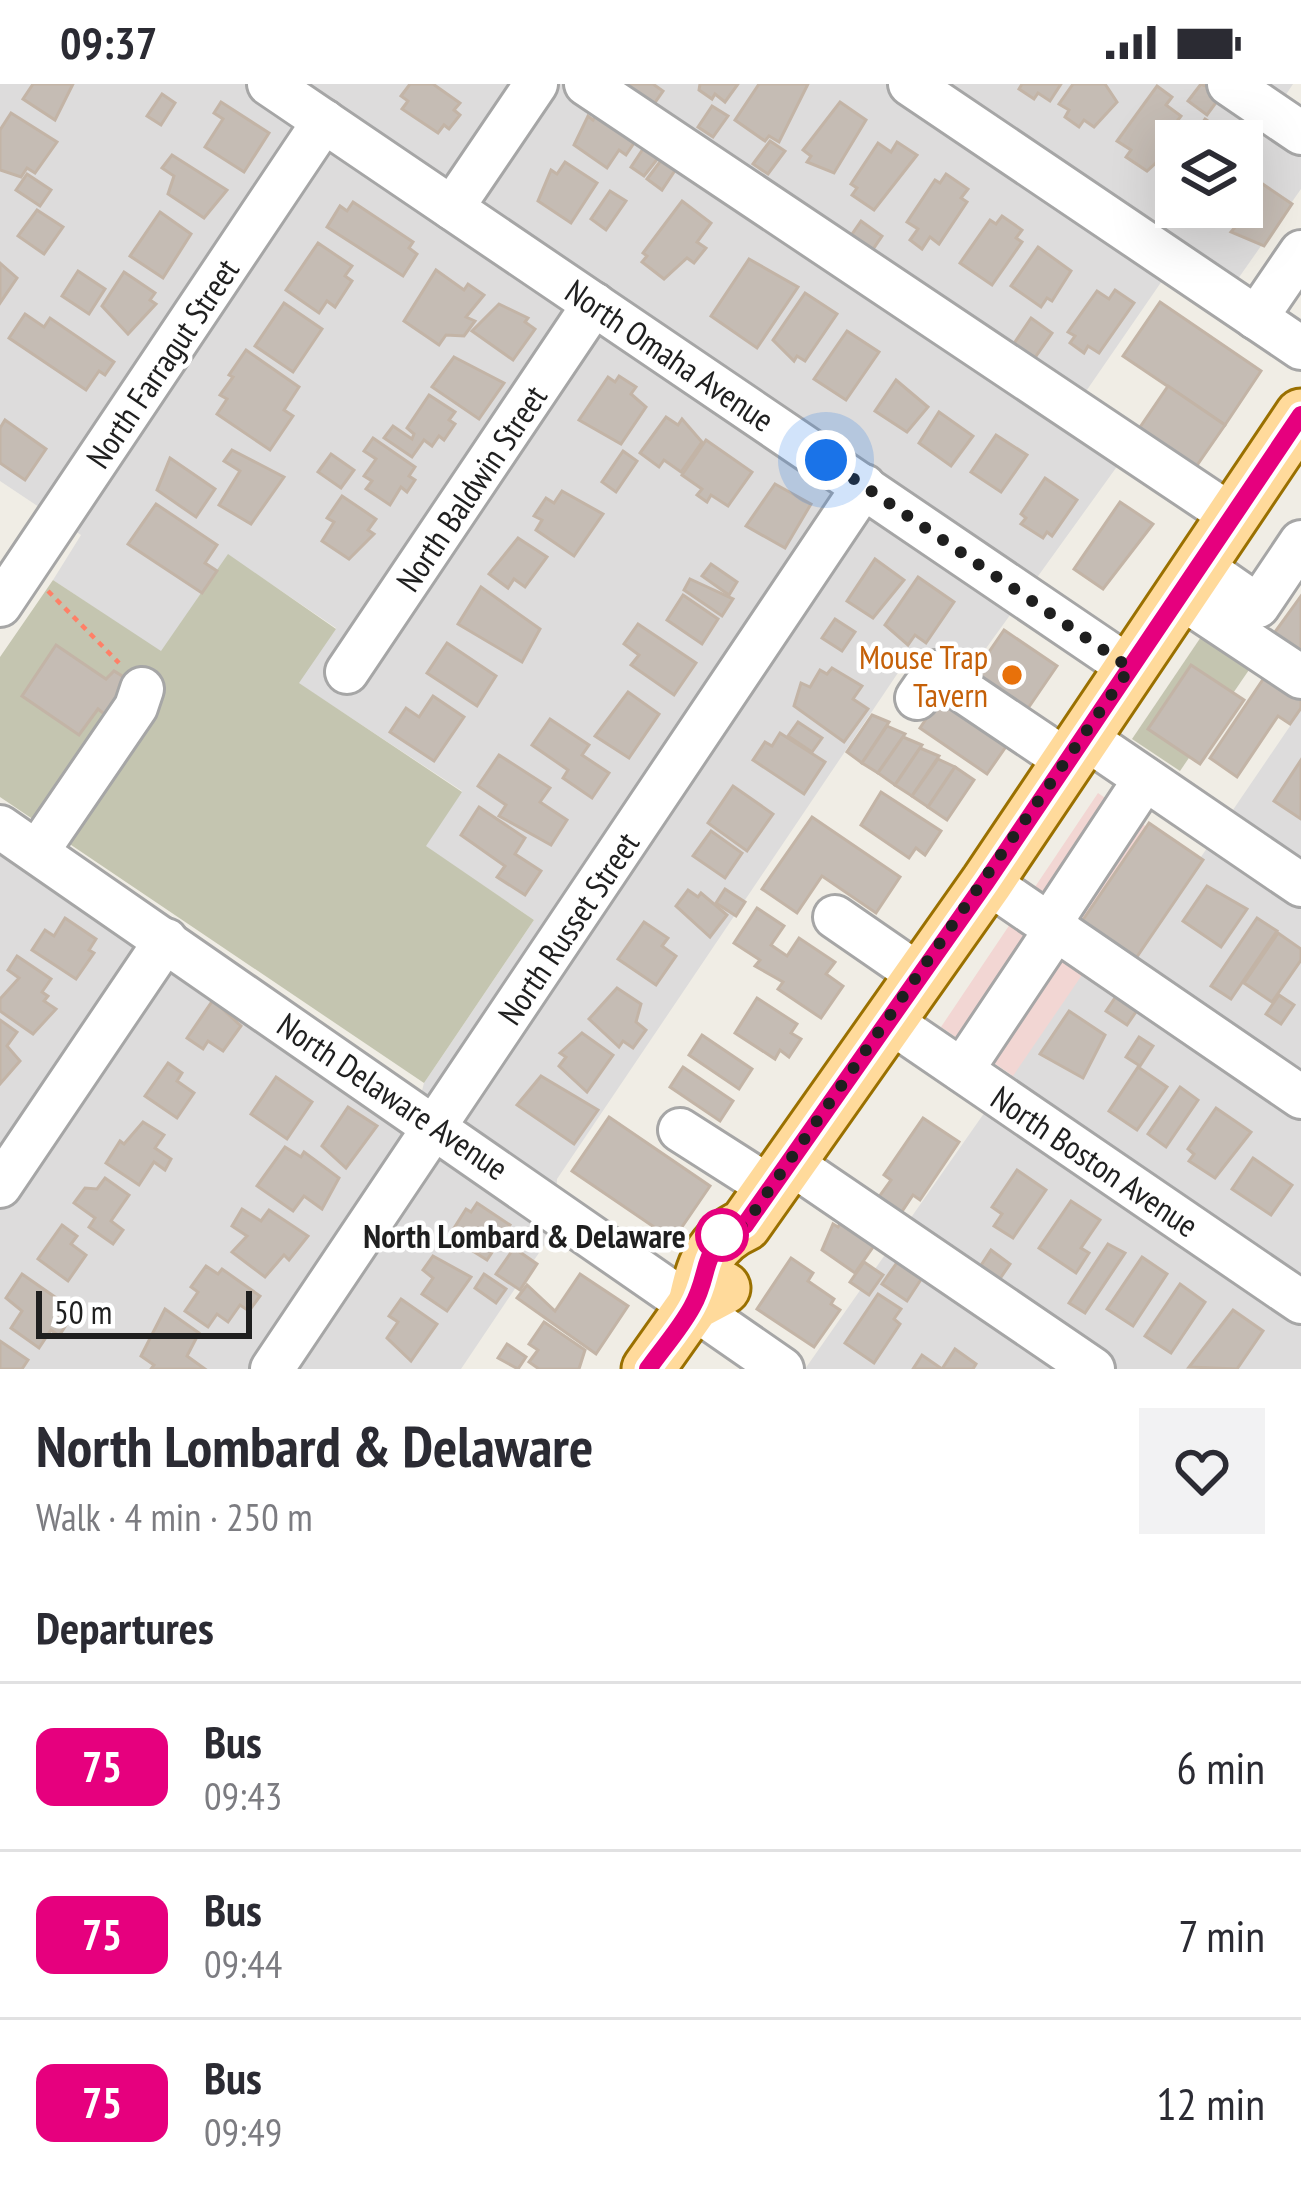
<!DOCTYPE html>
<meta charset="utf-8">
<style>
:root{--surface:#fff;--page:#f2f2f3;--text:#2b2b33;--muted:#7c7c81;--line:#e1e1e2}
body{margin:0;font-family:"PT Sans Narrow",sans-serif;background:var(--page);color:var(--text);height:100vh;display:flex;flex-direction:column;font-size:45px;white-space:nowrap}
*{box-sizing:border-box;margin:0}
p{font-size:39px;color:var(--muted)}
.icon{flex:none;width:66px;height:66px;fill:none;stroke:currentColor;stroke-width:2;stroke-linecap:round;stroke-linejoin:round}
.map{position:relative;height:1285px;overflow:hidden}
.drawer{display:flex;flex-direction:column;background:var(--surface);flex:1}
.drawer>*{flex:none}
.badge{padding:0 24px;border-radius:18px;font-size:42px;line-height:78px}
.tools{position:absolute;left:1155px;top:36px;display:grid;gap:24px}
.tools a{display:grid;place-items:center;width:108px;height:108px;border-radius:0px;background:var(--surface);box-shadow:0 12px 48px #0002;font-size:60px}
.scale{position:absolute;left:36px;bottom:30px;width:216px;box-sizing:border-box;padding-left:12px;border:6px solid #1f1f1f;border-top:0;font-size:33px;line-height:42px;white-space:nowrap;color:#1f1f1f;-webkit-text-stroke:9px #fff;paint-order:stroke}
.you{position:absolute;width:60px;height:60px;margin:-30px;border:9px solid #fff;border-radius:50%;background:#1a73e8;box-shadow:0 0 0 18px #1a73e833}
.map>.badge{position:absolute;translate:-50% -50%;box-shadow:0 0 0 6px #fff}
h2{padding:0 36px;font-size:45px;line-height:108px}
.round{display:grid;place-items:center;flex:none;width:126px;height:126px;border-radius:0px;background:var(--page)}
.summary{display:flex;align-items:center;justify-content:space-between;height:204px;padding:0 36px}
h1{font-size:57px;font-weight:700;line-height:90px}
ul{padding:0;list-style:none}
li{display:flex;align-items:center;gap:36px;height:168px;padding:0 36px;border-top:3px solid var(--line)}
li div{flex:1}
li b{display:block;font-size:45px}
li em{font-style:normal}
li .badge{min-width:132px;font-weight:700;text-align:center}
.status{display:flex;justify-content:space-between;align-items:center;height:84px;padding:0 60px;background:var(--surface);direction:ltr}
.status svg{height:33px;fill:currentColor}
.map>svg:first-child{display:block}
</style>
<div class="status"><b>09:37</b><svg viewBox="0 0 49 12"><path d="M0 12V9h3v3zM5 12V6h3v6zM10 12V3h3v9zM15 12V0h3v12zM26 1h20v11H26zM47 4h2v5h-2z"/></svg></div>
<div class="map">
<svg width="1301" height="1285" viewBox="0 0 1301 1285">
<rect width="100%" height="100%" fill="#f0ede5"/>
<g fill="#dddcdc" fill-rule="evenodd">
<path d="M0,0H1293L1279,21L1301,37V105L1214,229L1164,194L1069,332L1126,370L961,599L912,568L557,1095L555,1145L461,1285H0V763L412,1045L424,999L534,836L425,762L462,707L298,599L336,544L228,471L161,568L53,496L81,451L0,397ZM1176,57H1242V123H1176Z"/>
<polygon points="1301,626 1301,1285 805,1285 1097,868 1124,886"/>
</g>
<polygon fill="#f2d6d3" points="1098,709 1197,778 1097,869 1013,992 941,943"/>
<g fill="#c4c5b0">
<polygon points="228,470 336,545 299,599 462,708 426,762 534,836 424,999 0,713 0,573 53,496 161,567"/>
<polygon points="1205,547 1253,580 1180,687 1132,655"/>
</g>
<g fill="#c5bcb4" stroke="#c3b4a6" stroke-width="3">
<polygon points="33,0 73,0 55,36 23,15"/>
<polygon points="410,0 433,0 460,19 454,26 460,31 449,45 444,41 438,49 402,25 408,17 401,12"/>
<polygon points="631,0 653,0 663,7 647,30 623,13"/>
<polygon points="700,0 738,0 725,18 715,10 712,15 699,6"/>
<polygon points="759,0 808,0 779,58 769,52 765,57 735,36"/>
<polygon points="1022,0 1061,0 1050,17 1038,9 1034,15 1019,5"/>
<polygon points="1073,0 1105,0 1117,18 1094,43 1084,36 1079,43 1065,33 1069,26 1059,20"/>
<polygon points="1201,0 1223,9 1207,31 1188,17"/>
<polygon points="1157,2 1172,13 1166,21 1181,32 1172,44 1176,69 1165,84 1157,78 1147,87 1126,73 1131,66 1117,57"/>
<polygon points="162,10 175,19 161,41 147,32"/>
<polygon points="221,18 269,49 244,88 205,63 223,35 214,29"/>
<polygon points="840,18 866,36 834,89 807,78 811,72 803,66"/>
<polygon points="712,22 728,32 713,53 698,43"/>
<polygon points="601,23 636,56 626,71 619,66 607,84 574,61 588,32 593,36"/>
<polygon points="11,29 57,58 35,89 27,84 21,93 0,86 0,46"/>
<polygon points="1205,35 1226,49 1221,57 1190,57"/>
<polygon points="770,57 785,67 768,90 753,80"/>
<polygon points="897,58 917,71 874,126 852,111 857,104 851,100 878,59 891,68"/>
<polygon points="645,62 659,73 644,92 631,83"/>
<polygon points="172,71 227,106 204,134 168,110 174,92 162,84"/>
<polygon points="662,75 676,85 662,106 647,95"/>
<polygon points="565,78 597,99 571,139 538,117 551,86 557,90"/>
<polygon points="27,90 51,106 40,122 16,106"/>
<polygon points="946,90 968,105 961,114 967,118 939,160 930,153 922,165 910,156 918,145 907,138 935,96 940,99"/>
<polygon points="1251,92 1292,120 1264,162 1231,148 1236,142 1223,134 1230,123 1242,123 1242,106"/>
<polygon points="610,107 626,117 606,146 591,135"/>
<polygon points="682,117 711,139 697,158 706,164 694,179 687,174 664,195 642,178 647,172 643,169"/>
<polygon points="353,118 413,158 409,164 417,170 403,192 327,143 340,122 347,127"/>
<polygon points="37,126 63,143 44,170 18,152"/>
<polygon points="160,128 191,150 163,194 130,172"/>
<polygon points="1002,132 1022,146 1016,154 1022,158 992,201 960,179 990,136 996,140"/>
<polygon points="861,137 882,152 867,174 846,159"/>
<polygon points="318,159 352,182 345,192 352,197 335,223 327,217 319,229 286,206"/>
<polygon points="1038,163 1071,187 1052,217 1047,214 1041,223 1011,202"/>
<polygon points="749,175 798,203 757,264 711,232"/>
<polygon points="0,179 17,194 0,219"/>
<polygon points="436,186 464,206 468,200 484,211 466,233 475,237 464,252 446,251 439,261 404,237"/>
<polygon points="78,187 105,205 89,230 62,212"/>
<polygon points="124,188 155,209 150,216 156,220 128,250 102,222"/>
<polygon points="1115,206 1134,219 1099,269 1088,262 1084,269 1070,259 1075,252 1068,248 1097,207 1109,215"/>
<polygon points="805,209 837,230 805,277 797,272 794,277 773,256"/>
<polygon points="1160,218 1261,287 1225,341 1123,272"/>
<polygon points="284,219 322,245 293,288 255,262"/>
<polygon points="499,220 528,234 525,238 535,245 513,276 472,247"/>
<polygon points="25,230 44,243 50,234 114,278 105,291 99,287 86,306 9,254"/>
<polygon points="1031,234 1052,249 1027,285 1007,270"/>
<polygon points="847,247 879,268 846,316 814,295"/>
<polygon points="246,266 299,303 284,326 293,332 270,366 217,330 227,315 220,311 233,293 229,291"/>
<polygon points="454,273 504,299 479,335 432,303"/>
<polygon points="619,292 636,303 631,310 646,323 621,360 579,336 608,293 615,298"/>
<polygon points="896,296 928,323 907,348 875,327"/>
<polygon points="1168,302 1225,341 1191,390 1134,352"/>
<polygon points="429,311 455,328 449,336 455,340 444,356 439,352 432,362 424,356 412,373 384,354 393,342 412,355 414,350 407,344"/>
<polygon points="939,328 973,352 951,382 919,359"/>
<polygon points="666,333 678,341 682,335 702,358 681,388 664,376 659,383 640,369"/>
<polygon points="5,336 46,365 25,396 0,379 0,344"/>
<polygon points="996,351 1027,371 1001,408 971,388"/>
<polygon points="373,354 415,383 409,392 415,396 407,408 401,403 390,421 366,405 372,397 364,392 376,375 364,367"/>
<polygon points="706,356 752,388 728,422 711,411 707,418 697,411 702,405 682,391"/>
<polygon points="232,366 284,393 251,440 219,421 240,387 224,377"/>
<polygon points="623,367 637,377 616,408 602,398"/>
<polygon points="331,370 354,386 341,404 318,388"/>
<polygon points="170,374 215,405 196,433 157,406"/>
<polygon points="1045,394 1077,416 1052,452 1047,448 1043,454 1021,440 1026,434 1021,430"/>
<polygon points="775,400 811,420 785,464 746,442"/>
<polygon points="562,407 603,430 574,472 536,446 542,436 534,432 546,414 554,419"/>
<polygon points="342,412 376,435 368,446 374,450 349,475 322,457 334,438 327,434"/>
<polygon points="1120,418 1153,440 1103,505 1074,485"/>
<polygon points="156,420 217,461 205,479 217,487 202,509 128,460"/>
<polygon points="518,454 547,473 525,503 514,495 508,504 489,490"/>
<polygon points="875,475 904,496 873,534 847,517"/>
<polygon points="711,480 737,498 729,511 702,492"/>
<polygon points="918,493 954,518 926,559 915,551 908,561 885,541"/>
<polygon points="690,495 733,515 722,532 684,506"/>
<polygon points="481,503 540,545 522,578 458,540"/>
<polygon points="683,511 718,535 702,560 667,536"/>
<polygon points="1301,512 1301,574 1272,552"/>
<polygon points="835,535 855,548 842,567 822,554"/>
<polygon points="638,540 696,579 674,611 631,581 639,571 624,560"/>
<polygon points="1004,546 1057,582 1020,636 967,600"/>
<polygon points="447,559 496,592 477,622 427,589"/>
<polygon points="56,561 106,595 114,587 140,603 116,639 98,625 79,651 22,612"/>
<polygon points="1191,581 1244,616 1200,680 1148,645"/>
<polygon points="832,584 862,602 853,615 868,625 844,658 794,622 801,599 810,603 820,586 827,590"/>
<polygon points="1270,585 1301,605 1301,624 1290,640 1278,632 1237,693 1210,674"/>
<polygon points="948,602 1016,648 987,690 920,644"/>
<polygon points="628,608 659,630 629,674 595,652"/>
<polygon points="433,612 464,633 434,677 390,648 406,624 419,633"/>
<polygon points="872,631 889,638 862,679 847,668"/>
<polygon points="550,635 589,661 582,671 609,689 592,714 563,694 568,686 532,661"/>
<polygon points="798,638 822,654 812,668 788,652"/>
<polygon points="887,642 905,650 878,689 862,679"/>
<polygon points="780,649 825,678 804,710 753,676 765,658 772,662"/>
<polygon points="903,653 922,661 895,701 878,689"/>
<polygon points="920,664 939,672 912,712 895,701"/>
<polygon points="499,671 550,704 540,718 567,736 551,761 499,732 506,721 478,702"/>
<polygon points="938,675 955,683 928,723 912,712"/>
<polygon points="1301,676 1301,735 1274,717"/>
<polygon points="955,683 974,696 947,736 928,723"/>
<polygon points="733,702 773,730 747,767 708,739"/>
<polygon points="881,708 941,747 925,771 916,764 909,774 861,741"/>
<polygon points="479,723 525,754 515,770 541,787 525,811 497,793 505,782 461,751"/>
<polygon points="812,733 900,793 876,829 822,792 797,829 762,805"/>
<polygon points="1149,739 1203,776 1130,883 1076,846"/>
<polygon points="711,747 742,769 725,794 693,772"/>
<polygon points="1207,802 1247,825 1221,863 1183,837"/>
<polygon points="725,805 745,818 736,832 716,819"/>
<polygon points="688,806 698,813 701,809 727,831 710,853 676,822"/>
<polygon points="757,824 784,842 771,861 787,872 799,854 835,878 826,890 843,902 821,934 778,905 783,898 755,882 760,876 734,859"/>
<polygon points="65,834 96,855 89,866 94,869 76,895 32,866 45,846 54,852"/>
<polygon points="1257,834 1277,847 1231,915 1211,902"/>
<polygon points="644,838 668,854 662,862 676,872 656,901 618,875"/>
<polygon points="1278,849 1301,865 1301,876 1272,918 1244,899"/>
<polygon points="17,872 51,895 42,908 48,912 44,917 56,925 33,950 0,927 0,915 19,894 8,886"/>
<polygon points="617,904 641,920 636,938 646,946 633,964 623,957 619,963 589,935"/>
<polygon points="1121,905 1142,919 1127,941 1106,927"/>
<polygon points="1279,911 1294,921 1281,940 1266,930"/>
<polygon points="757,914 797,940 791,949 801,955 789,973 780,966 775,975 735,949"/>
<polygon points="213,916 241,942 223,967 208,957 203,965 187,954"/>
<polygon points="1069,927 1105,951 1083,994 1040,970"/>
<polygon points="0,936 17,948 7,962 20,977 0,1000"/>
<polygon points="582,949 613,971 587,1008 559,982 566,973 560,969"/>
<polygon points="702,951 752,985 739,1005 689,971"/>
<polygon points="1139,953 1153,962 1140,982 1126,973"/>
<polygon points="168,979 182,989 177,997 194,1009 177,1034 145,1012"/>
<polygon points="683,983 733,1017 720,1037 670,1003"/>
<polygon points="1138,983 1167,1003 1137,1046 1109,1027"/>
<polygon points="541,992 598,1026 574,1060 517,1021"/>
<polygon points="276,993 312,1018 287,1055 251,1030"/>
<polygon points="1180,1003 1198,1016 1166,1063 1148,1050"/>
<polygon points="348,1023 377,1042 346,1084 322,1062"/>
<polygon points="1216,1024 1251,1048 1215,1094 1189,1077 1194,1070 1188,1065"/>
<polygon points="609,1033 710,1102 673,1156 572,1087"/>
<polygon points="923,1034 959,1058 920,1116 913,1111 899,1132 876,1117 891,1096 884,1091"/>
<polygon points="143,1038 164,1051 155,1064 171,1075 165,1086 154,1078 139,1101 106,1079 120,1057 124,1060"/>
<polygon points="285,1063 301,1073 304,1068 339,1094 322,1125 304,1112 293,1127 257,1102"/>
<polygon points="1253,1074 1292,1101 1271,1131 1232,1105"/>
<polygon points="1017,1086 1046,1106 1013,1154 994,1142 1002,1130 992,1123"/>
<polygon points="105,1094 129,1111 111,1137 123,1146 113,1160 89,1143 95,1134 74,1119 85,1104 97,1105"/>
<polygon points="1071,1117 1100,1136 1081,1164 1089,1169 1076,1189 1039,1164"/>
<polygon points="477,1119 510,1141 487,1176 449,1152 466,1125 471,1128"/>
<polygon points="242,1125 261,1137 269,1126 308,1152 289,1176 284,1171 265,1193 232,1168 247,1152 232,1142"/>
<polygon points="846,1130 880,1153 855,1189 822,1166 833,1140 838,1143"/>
<polygon points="62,1141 77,1152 71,1160 86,1171 68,1197 38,1175"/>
<polygon points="1108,1160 1125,1169 1085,1229 1069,1219"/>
<polygon points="514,1164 537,1180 520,1206 496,1190"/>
<polygon points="991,1166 1010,1180 995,1202 976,1189"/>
<polygon points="433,1172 471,1193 447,1227 422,1210 433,1194 423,1186"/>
<polygon points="1142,1173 1167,1190 1133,1242 1107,1225"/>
<polygon points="791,1174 813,1189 808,1197 834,1215 831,1220 840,1226 814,1263 757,1225"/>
<polygon points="898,1177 922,1194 907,1217 882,1200"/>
<polygon points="864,1178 883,1191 869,1211 850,1198"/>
<polygon points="206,1182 218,1190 222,1185 260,1212 249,1227 240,1221 228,1238 217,1230 208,1243 185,1227 198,1208 191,1203"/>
<polygon points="22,1190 75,1227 59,1252 51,1246 39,1264 11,1244 22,1227 6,1214"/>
<polygon points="484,1190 506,1205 496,1219 475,1204"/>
<polygon points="580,1190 628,1222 596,1270 517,1214 527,1201 555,1227"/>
<polygon points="1180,1200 1205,1218 1171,1269 1145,1252"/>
<polygon points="878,1210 901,1225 894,1235 900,1240 874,1279 845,1259"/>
<polygon points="401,1215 437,1240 411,1277 387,1254 398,1238 389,1232"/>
<polygon points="165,1225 199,1249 187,1272 205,1285 151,1285 154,1281 141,1272"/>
<polygon points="1233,1226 1263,1247 1237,1285 1189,1283"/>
<polygon points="544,1238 585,1266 579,1285 539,1285 529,1278 538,1266 529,1260"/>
<polygon points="0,1257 28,1276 22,1285 0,1285"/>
<polygon points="507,1260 526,1273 518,1285 498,1274"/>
<polygon points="955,1265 976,1280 973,1285 913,1285 922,1271 942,1285"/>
</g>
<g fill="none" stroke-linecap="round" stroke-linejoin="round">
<defs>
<g id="minor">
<polyline points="269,0 1130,584"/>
<polyline points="586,0 1232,432"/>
<polyline points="910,0 1301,264"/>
<polyline points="1229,0 1301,49"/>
<polyline points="452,124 536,0"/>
<polyline points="1256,234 1301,168"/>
<polyline points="1199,481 1258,522 1301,458"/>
<polyline points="1179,512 1301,593"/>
<polyline points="0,521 324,37"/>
<polyline points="347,588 594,220"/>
<polyline points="917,614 935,588 1067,677"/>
<polyline points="1084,653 1301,801"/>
<polyline points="0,743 782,1285"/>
<polyline points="37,768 136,623 142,605"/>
<polyline points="987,798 1301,1013"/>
<polyline points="835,833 919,891"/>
<polyline points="888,936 1301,1218"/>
<polyline points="962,986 1056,845 1058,827 1145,695"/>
<polyline points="680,1046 771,1104"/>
<polyline points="789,1078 1093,1285"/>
<polyline points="0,1102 166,856"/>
<polyline points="272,1285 864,402"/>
</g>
<g id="major">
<path d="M694,1220C702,1183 709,1157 745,1141L987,798L1301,331"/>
<polyline points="648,1285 694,1220 724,1204"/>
</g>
</defs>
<use href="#minor" stroke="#a6a6a6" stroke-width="48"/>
<use href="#major" stroke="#9a7000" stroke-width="57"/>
<polyline stroke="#ff8067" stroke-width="4.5" stroke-dasharray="6 6" stroke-linecap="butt" points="48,507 119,579"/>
<use href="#minor" stroke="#fff" stroke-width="42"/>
<use href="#major" stroke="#ffda9b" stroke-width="51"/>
</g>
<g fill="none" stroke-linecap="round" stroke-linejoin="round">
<defs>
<path id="line" d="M648,1285C662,1265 680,1245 692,1223C713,1186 697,1163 745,1141L986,798L1301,331"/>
</defs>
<use href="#line" stroke="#fff" stroke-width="27"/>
<use href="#line" stroke="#e6007e" stroke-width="18"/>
<polyline stroke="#1f1f1f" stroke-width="12" stroke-dasharray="0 21.6" points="722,1151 745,1141 1130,584 826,376"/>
</g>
<circle fill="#e8710a" stroke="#fff" stroke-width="4.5" cx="1012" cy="591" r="12"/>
<circle fill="#fff" stroke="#e6007e" stroke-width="6" cx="722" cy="1151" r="24"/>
<g text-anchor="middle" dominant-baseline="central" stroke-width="9" stroke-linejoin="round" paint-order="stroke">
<g font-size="33" fill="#1f1f1f" stroke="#fff">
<text transform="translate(670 271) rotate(34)">North Omaha Avenue</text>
<text transform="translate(162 279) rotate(-56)">North Farragut Street</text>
<text transform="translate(471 404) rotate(-56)">North Baldwin Street</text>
<text transform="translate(568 844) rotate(-56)">North Russet Street</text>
<text transform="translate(393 1012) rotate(34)">North Delaware Avenue</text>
<text transform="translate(1095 1077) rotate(34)">North Boston Avenue</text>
</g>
<g font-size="33" fill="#c56008" stroke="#fff" text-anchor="end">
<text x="988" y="572">Mouse Trap<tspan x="988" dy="38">Tavern</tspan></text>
</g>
<g font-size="33" font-weight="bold" fill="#1f1f1f" stroke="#fff" text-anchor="end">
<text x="686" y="1151">North Lombard &amp; Delaware</text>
</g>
</g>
</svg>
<div class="tools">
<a><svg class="icon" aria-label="layers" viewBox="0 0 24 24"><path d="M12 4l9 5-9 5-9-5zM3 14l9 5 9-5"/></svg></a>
</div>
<div class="scale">50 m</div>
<div class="you" style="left:826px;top:376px"></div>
</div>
<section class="drawer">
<div class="summary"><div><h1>North Lombard &amp; Delaware</h1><p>Walk · 4 min · 250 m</p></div><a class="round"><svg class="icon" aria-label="heart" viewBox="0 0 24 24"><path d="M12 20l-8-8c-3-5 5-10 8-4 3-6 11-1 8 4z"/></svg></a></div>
<h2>Departures</h2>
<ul>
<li><span class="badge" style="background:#e6007e;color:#fff">75</span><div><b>Bus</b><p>09:43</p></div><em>6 min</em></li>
<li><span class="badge" style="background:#e6007e;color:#fff">75</span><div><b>Bus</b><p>09:44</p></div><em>7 min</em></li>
<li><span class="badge" style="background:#e6007e;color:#fff">75</span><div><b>Bus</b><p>09:49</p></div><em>12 min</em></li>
</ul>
</section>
